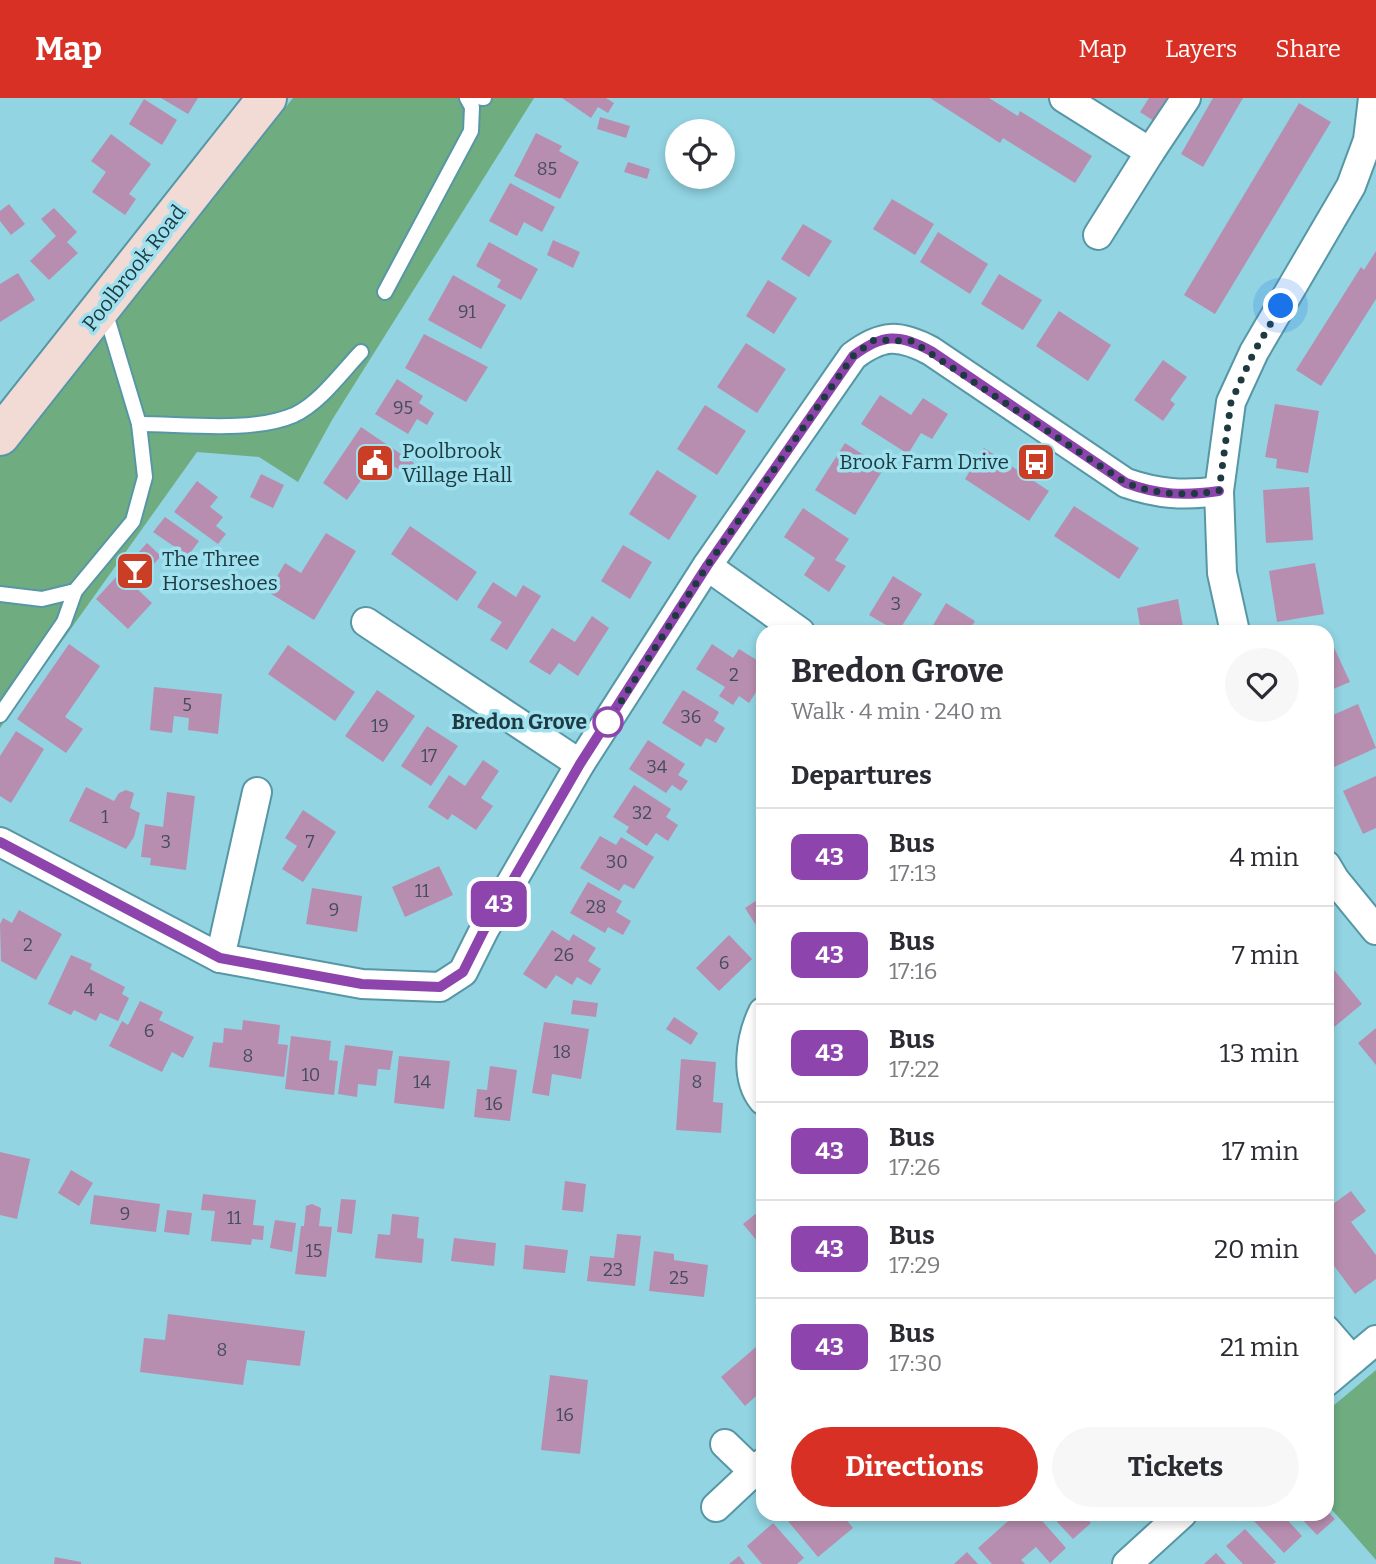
<!DOCTYPE html>
<meta charset="utf-8">
<style>
:root{--surface:#fff;--page:#f7f7f7;--text:#2b2b33;--muted:#7c7c81;--line:#e1e1e2;--accent:#d93025}
body{margin:0;font-family:Bitter,serif;background:var(--page);color:var(--text);height:100vh;display:flex;flex-direction:column;font-size:26px;white-space:nowrap}
*{box-sizing:border-box;margin:0}
p{font-size:23px;color:var(--muted)}
.icon{flex:none;width:38px;height:38px;fill:none;stroke:currentColor;stroke-width:2;stroke-linecap:round;stroke-linejoin:round}
.map{position:relative;flex:1;overflow:hidden}
.sheet{position:absolute;left:756px;top:527px;width:578px;height:896px;display:flex;flex-direction:column;background:var(--surface);border-radius:21px;box-shadow:0 4px 10px #0003}
.sheet>*{flex:none}
.badge{padding:0 14px;border-radius:10px;font-size:24px;line-height:46px}
.controls{position:absolute;left:665px;top:21px;display:grid;gap:14px}
.controls a{display:grid;place-items:center;width:70px;height:70px;border-radius:50%;background:var(--surface);box-shadow:0 4px 10px #0003;font-size:35px}
.you{position:absolute;width:35px;height:35px;margin:-18px;border:5px solid #fff;border-radius:50%;background:#1a73e8;box-shadow:0 0 0 10px #1a73e833}
.map>.badge{position:absolute;translate:-50% -50%;box-shadow:0 0 0 4px #fff}
h2{padding:0 35px;font-size:26px;line-height:63px}
.round{display:grid;place-items:center;flex:none;width:74px;height:74px;border-radius:37px;background:var(--page)}
.summary{display:flex;align-items:center;justify-content:space-between;height:119px;padding:0 35px}
h1{font-size:33px;font-weight:700;line-height:52px}
.primary-button{display:flex;gap:14px;margin-top:auto;padding:14px 35px}
.primary-button a{flex:1;height:80px;border-radius:42px;background:var(--accent);color:#fff;font-size:28px;font-weight:700;line-height:80px;text-align:center}
.primary-button a+a{background:var(--page);color:var(--text)}
ul{padding:0;list-style:none}
li{display:flex;align-items:center;gap:21px;height:98px;padding:0 35px;border-top:2px solid var(--line)}
li div{flex:1}
li b{display:block;font-size:26px}
li em{font-style:normal}
li .badge{min-width:77px;font-weight:700;text-align:center}
header{display:flex;align-items:center;gap:42px;box-sizing:border-box;height:98px;padding:0 35px;background:var(--accent);color:#fff}
header strong{font-size:33px}
nav{display:flex;gap:38px;margin-inline-start:auto;font-size:24px}
.map>svg:first-child{display:block}
</style>
<header>
<strong>Map</strong>
<nav><a>Map</a><a>Layers</a><a>Share</a></nav>
</header>
<div class="map">
<svg width="1376" height="1466" viewBox="0 0 1376 1466">
<rect width="100%" height="100%" fill="#92d4e2"/>
<g fill="#6fad81">
<polygon points="293,0 534,0 332,322 298,384 259,359 197,354 0,630 0,359"/>
<polygon points="1376,1272 1376,1462 1326,1405 1327,1313"/>
</g>
<g fill="#b88eb0">
<polygon points="161,0 198,0 188,16"/>
<polygon points="562,0 606,0 614,5 608,15 598,9 591,20"/>
<polygon points="930,0 989,0 1018,18 1020,13 1092,58 1075,85 1003,40 1000,45"/>
<polygon points="1149,0 1176,0 1160,27 1140,14"/>
<polygon points="1213,0 1243,0 1203,69 1181,56"/>
<polygon points="144,1 177,22 162,47 129,26"/>
<polygon points="1299,5 1331,24 1215,216 1184,197"/>
<polygon points="600,19 630,28 626,40 597,31"/>
<polygon points="536,35 562,48 559,53 579,64 560,101 514,78"/>
<polygon points="111,36 151,66 129,96 136,101 125,117 92,94 106,74 91,63"/>
<polygon points="628,64 650,71 647,81 624,74"/>
<polygon points="510,85 555,109 542,134 524,124 517,138 489,123"/>
<polygon points="892,101 934,126 915,157 873,131"/>
<polygon points="9,106 25,126 11,137 0,123 0,113"/>
<polygon points="54,110 77,134 67,144 78,155 49,182 30,163 56,138 41,121"/>
<polygon points="803,126 832,143 809,179 781,161"/>
<polygon points="938,134 988,166 970,196 920,164"/>
<polygon points="553,142 580,154 573,170 547,157"/>
<polygon points="489,144 538,171 521,202 497,189 501,182 476,168"/>
<polygon points="1376,153 1376,201 1321,288 1296,272 1361,169 1364,172"/>
<polygon points="18,175 35,202 0,224 0,186"/>
<polygon points="999,176 1042,202 1023,232 981,206"/>
<polygon points="453,177 506,207 481,251 428,222"/>
<polygon points="768,182 797,200 774,236 746,218"/>
<polygon points="1059,213 1111,247 1088,283 1036,248"/>
<polygon points="424,236 488,269 466,304 405,270"/>
<polygon points="746,245 786,271 757,315 717,289"/>
<polygon points="1163,262 1187,279 1170,302 1175,306 1163,323 1134,302"/>
<polygon points="397,281 423,298 419,305 434,315 427,327 417,321 408,336 375,316"/>
<polygon points="880,297 911,317 923,300 948,316 932,341 921,335 908,356 861,326"/>
<polygon points="1275,306 1319,313 1308,375 1276,370 1277,361 1265,359"/>
<polygon points="705,307 746,333 717,377 677,351"/>
<polygon points="361,329 414,365 406,376 390,366 381,379 369,371 347,402 323,385"/>
<polygon points="845,345 884,370 855,417 815,392"/>
<polygon points="984,350 1049,393 1029,423 965,381"/>
<polygon points="657,372 697,398 669,442 629,416"/>
<polygon points="261,376 284,387 273,410 250,399"/>
<polygon points="197,383 218,399 210,409 223,419 216,428 226,436 218,446 174,414"/>
<polygon points="1309,389 1313,442 1266,445 1263,392"/>
<polygon points="1074,408 1139,450 1119,481 1054,438"/>
<polygon points="803,410 849,441 835,462 846,468 829,494 804,477 815,460 784,439"/>
<polygon points="165,419 199,443 188,458 153,434"/>
<polygon points="410,428 477,474 457,503 391,456"/>
<polygon points="326,435 356,453 314,522 268,494 285,465 301,475"/>
<polygon points="147,445 161,458 134,488 152,505 128,531 96,501"/>
<polygon points="623,447 652,464 630,501 601,483"/>
<polygon points="1315,465 1324,516 1277,524 1269,473"/>
<polygon points="893,478 922,496 898,534 869,517"/>
<polygon points="493,484 516,499 523,487 541,498 507,552 490,542 502,524 477,509"/>
<polygon points="1178,501 1184,534 1141,534 1137,510"/>
<polygon points="946,505 975,523 968,534 929,534"/>
<polygon points="592,518 609,530 578,578 559,565 550,577 529,564 552,530 575,544"/>
<polygon points="1330,541 1350,584 1326,594 1326,542"/>
<polygon points="69,546 100,568 65,619 83,631 66,655 17,621"/>
<polygon points="712,546 733,560 739,551 763,566 763,583 749,605 739,598 733,607 719,598 725,589 696,571"/>
<polygon points="288,547 355,594 335,623 268,576"/>
<polygon points="154,589 222,596 218,636 188,632 189,620 174,618 172,635 150,632"/>
<polygon points="377,592 415,618 383,664 345,638"/>
<polygon points="683,592 719,614 714,623 725,630 716,645 706,640 701,649 662,625"/>
<polygon points="1358,606 1376,650 1334,669 1326,653 1326,620"/>
<polygon points="427,628 458,648 431,688 401,668"/>
<polygon points="16,633 44,651 11,705 0,698 0,658"/>
<polygon points="648,642 685,666 678,677 688,683 681,693 672,687 666,695 629,671"/>
<polygon points="483,662 499,673 481,700 493,708 476,732 452,716 448,722 428,709 449,677 465,688"/>
<polygon points="1376,678 1376,730 1363,736 1343,693"/>
<polygon points="634,687 671,711 666,719 678,727 668,743 656,735 647,748 626,734 629,729 613,719"/>
<polygon points="86,689 114,703 119,695 126,692 134,695 130,710 140,715 134,739 126,751 69,723"/>
<polygon points="167,694 195,698 186,772 150,767 151,760 141,759 145,726 163,729"/>
<polygon points="303,712 336,734 303,784 282,771 297,748 285,740"/>
<polygon points="600,738 616,747 621,739 654,759 634,791 624,786 619,793 580,770"/>
<polygon points="439,768 453,797 405,819 392,789"/>
<polygon points="588,784 622,803 616,814 631,823 623,837 608,829 605,835 570,815"/>
<polygon points="312,790 362,798 357,834 306,826"/>
<polygon points="763,798 763,838 745,810"/>
<polygon points="19,812 62,836 36,882 1,863 0,826 3,820 12,825"/>
<polygon points="552,832 569,843 573,836 596,850 588,863 601,871 591,887 577,879 572,887 556,877 546,891 523,876"/>
<polygon points="729,837 752,861 719,893 696,870"/>
<polygon points="71,857 92,866 90,871 125,889 122,896 129,900 118,923 100,915 96,923 74,912 71,917 48,906"/>
<polygon points="1326,862 1362,906 1333,930 1326,922"/>
<polygon points="573,902 598,905 596,919 571,916"/>
<polygon points="140,903 163,914 159,922 194,939 183,960 172,954 162,974 109,948 122,923 128,927"/>
<polygon points="674,919 698,935 691,947 666,931"/>
<polygon points="243,922 280,927 278,946 288,947 284,979 209,969 213,944 223,945 224,930 242,932"/>
<polygon points="544,924 589,931 581,981 552,976 549,998 532,995"/>
<polygon points="1376,930 1376,967 1358,945"/>
<polygon points="291,938 331,943 329,962 338,963 334,997 285,991"/>
<polygon points="345,947 393,953 390,972 378,971 376,988 358,986 357,999 338,996"/>
<polygon points="399,958 450,963 444,1011 394,1005"/>
<polygon points="681,961 716,964 713,1004 723,1005 721,1035 676,1032"/>
<polygon points="490,968 517,972 510,1023 474,1019 477,991 487,992"/>
<polygon points="0,1054 30,1061 17,1121 0,1117"/>
<polygon points="71,1072 93,1085 79,1108 58,1095"/>
<polygon points="565,1083 586,1086 583,1114 562,1112"/>
<polygon points="1351,1093 1366,1113 1351,1124 1376,1157 1376,1181 1355,1196 1326,1157 1326,1111"/>
<polygon points="203,1096 256,1102 253,1127 264,1128 263,1142 252,1141 251,1147 211,1143 215,1113 201,1112"/>
<polygon points="94,1097 160,1106 156,1134 90,1126"/>
<polygon points="341,1101 356,1102 352,1136 337,1134"/>
<polygon points="312,1106 321,1110 319,1128 332,1129 326,1179 295,1176 301,1128 304,1128 306,1108"/>
<polygon points="763,1110 763,1150 743,1126"/>
<polygon points="167,1112 192,1115 189,1137 164,1134"/>
<polygon points="392,1116 419,1119 417,1140 424,1141 422,1165 375,1160 378,1136 390,1137"/>
<polygon points="275,1122 296,1125 292,1154 270,1150"/>
<polygon points="617,1136 641,1138 635,1188 587,1183 590,1158 614,1160"/>
<polygon points="454,1140 496,1145 494,1168 451,1163"/>
<polygon points="525,1147 568,1152 565,1175 523,1171"/>
<polygon points="654,1153 674,1156 674,1162 708,1167 704,1199 649,1193"/>
<polygon points="168,1216 305,1233 300,1268 247,1262 243,1287 140,1274 144,1240 165,1242"/>
<polygon points="763,1243 763,1292 745,1308 721,1279"/>
<polygon points="550,1277 588,1282 580,1356 541,1352"/>
<polygon points="1326,1412 1335,1421 1317,1437 1297,1416 1326,1416"/>
<polygon points="782,1416 842,1416 853,1430 818,1459"/>
<polygon points="1016,1416 1036,1416 1066,1450 1050,1465 1036,1449 1021,1462 1025,1466 992,1466 978,1450"/>
<polygon points="1050,1416 1083,1416 1091,1425 1073,1441"/>
<polygon points="1260,1416 1282,1416 1302,1438 1284,1455 1253,1422"/>
<polygon points="773,1425 804,1460 797,1466 762,1466 747,1448"/>
<polygon points="1245,1431 1276,1464 1273,1466 1243,1466 1226,1448"/>
<polygon points="967,1454 978,1466 954,1466"/>
<polygon points="1216,1455 1226,1466 1204,1466"/>
<polygon points="739,1458 745,1466 729,1466"/>
<polygon points="55,1459 81,1464 81,1466 54,1466"/>
</g>
<g fill="none" stroke-linecap="round" stroke-linejoin="round">
<defs>
<g id="lane">
<polyline points="482,0 484,0"/>
<polyline points="385,194 471,33 472,9 467,0"/>
<path d="M139,326C184,326 252,335 294,317C320,305 341,275 361,254"/>
<polyline points="0,496 42,501 75,493 133,423 145,379 139,326 105,213"/>
<polyline points="0,617 64,524 75,493"/>
</g>
<g id="street">
<polyline points="1064,0 1150,54 1186,0"/>
<polyline points="1098,137 1150,54"/>
<polyline points="707,468 800,534"/>
<polyline points="366,524 580,666"/>
<polyline points="1235,534 1222,475 1219,393 1231,304 1254,254 1351,88 1368,42 1373,0"/>
<path d="M0,744L220,860L362,886L440,889L463,874L484,832L580,666L707,468L853,258C882,236 899,236 931,253L1126,385C1158,396 1184,398 1219,393"/>
<polyline points="1326,767 1335,782 1376,832"/>
<polyline points="220,860 257,694"/>
<path d="M763,914C751,939 744,979 763,1002"/>
<polyline points="1326,1232 1352,1262"/>
<polyline points="1326,1284 1376,1242"/>
<polyline points="725,1346 753,1373"/>
<polyline points="716,1409 763,1365"/>
<polyline points="1127,1466 1182,1416"/>
</g>
<polyline id="secondary" points="0,338 267,0"/>
</defs>
<use href="#lane" stroke="#5797a5" stroke-width="18"/>
<use href="#street" stroke="#5797a5" stroke-width="32"/>
<use href="#secondary" stroke="#5797a5" stroke-width="42"/>
<use href="#lane" stroke="#fff" stroke-width="14"/>
<use href="#street" stroke="#fff" stroke-width="28"/>
<use href="#secondary" stroke="#f2dad5" stroke-width="38"/>
</g>
<g fill="none" stroke-linecap="round" stroke-linejoin="round">
<defs>
<path id="line" d="M0,744L220,860L362,886L440,889L463,874L484,832L580,666L707,468L853,258C882,236 899,235 931,253L1126,385C1158,397 1184,398 1219,393"/>
</defs>
<use href="#line" stroke="#fff" stroke-width="16"/>
<use href="#line" stroke="#8e44ad" stroke-width="10"/>
<path stroke="#1e393f" stroke-width="7" stroke-dasharray="0 12.6" d="M608,624L707,468L853,258L874,242L912,243L1126,385C1158,397 1184,398 1219,393L1231,304L1254,254L1281,208"/>
</g>
<defs>
<symbol id="bus-square" viewBox="-11 -11 22 22"><rect x="-9" y="-9" width="18" height="18" rx="4" fill="#c93e24" stroke="#9fe1ef"/><path d="M-5-6H5V4H4V6H2V4H-2V6H-4V4H-5ZM-3.5-4V0h7V-4ZM-3.5 1.2v1.5H-2V1.2ZM2 1.2v1.5H3.5V1.2Z" fill="#fff"/></symbol>
<symbol id="civic-square" viewBox="-11 -11 22 22"><rect x="-9" y="-9" width="18" height="18" rx="4" fill="#c93e24" stroke="#9fe1ef"/><path d="M-.6-6.5H3V-4.5H.6V-3L4-1V1h2V6H-6V1h2V-1L-.6-3ZM-1.2 2.5V6h2.4V2.5Z" fill="#fff"/></symbol>
<symbol id="bar-square" viewBox="-11 -11 22 22"><rect x="-9" y="-9" width="18" height="18" rx="4" fill="#c93e24" stroke="#9fe1ef"/><path d="M-6-5H6L.8 .8V4.5H3.5V6h-7V4.5H-.8V.8Z" fill="#fff"/></symbol>
</defs>
<g fill-rule="evenodd">
<use href="#bus-square" x="1014" y="342" width="44" height="44"/>
<use href="#civic-square" x="353" y="343" width="44" height="44"/>
<use href="#bar-square" x="113" y="451" width="44" height="44"/>
</g>
<circle fill="#fff" stroke="#8e44ad" stroke-width="3.5" cx="608" cy="624" r="14"/>
<g text-anchor="middle" dominant-baseline="central" stroke-width="7" stroke-linejoin="round" paint-order="stroke">
<g font-size="18" fill="#444e5b">
<text x="547" y="71">85</text>
<text x="467" y="214">91</text>
<text x="403" y="310">95</text>
<text x="896" y="506">3</text>
<text x="734" y="577">2</text>
<text x="187" y="607">5</text>
<text x="691" y="619">36</text>
<text x="380" y="628">19</text>
<text x="429" y="658">17</text>
<text x="657" y="669">34</text>
<text x="642" y="715">32</text>
<text x="105" y="719">1</text>
<text x="166" y="744">3</text>
<text x="310" y="744">7</text>
<text x="617" y="764">30</text>
<text x="422" y="793">11</text>
<text x="596" y="809">28</text>
<text x="334" y="812">9</text>
<text x="28" y="847">2</text>
<text x="564" y="857">26</text>
<text x="724" y="865">6</text>
<text x="89" y="892">4</text>
<text x="149" y="933">6</text>
<text x="562" y="954">18</text>
<text x="248" y="958">8</text>
<text x="311" y="977">10</text>
<text x="422" y="984">14</text>
<text x="697" y="984">8</text>
<text x="494" y="1006">16</text>
<text x="125" y="1116">9</text>
<text x="234" y="1120">11</text>
<text x="314" y="1153">15</text>
<text x="613" y="1172">23</text>
<text x="679" y="1180">25</text>
<text x="222" y="1252">8</text>
<text x="565" y="1317">16</text>
</g>
<g font-size="21" fill="#1e393f" stroke="#9fe1ef">
<text transform="translate(134 170) rotate(-52)">Poolbrook Road</text>
</g>
<g font-size="21" fill="#1e393f" stroke="#9fe1ef" text-anchor="start">
<text x="402" y="353">Poolbrook<tspan x="402" dy="24">Village Hall</tspan></text>
<text x="1009" y="364" text-anchor="end">Brook Farm Drive</text>
<text x="162" y="461">The Three<tspan x="162" dy="24">Horseshoes</tspan></text>
</g>
<g font-size="21" font-weight="bold" fill="#1e393f" stroke="#9fe1ef" text-anchor="end">
<text x="587" y="624">Bredon Grove</text>
</g>
</g>
</svg>
<div class="controls">
<a><svg class="icon" aria-label="locate" viewBox="0 0 24 24"><circle cx="12" cy="12" r="6"/><path d="M12 2v4M12 18v4M2 12h4M18 12h4"/></svg></a>
</div>
<div class="you" style="left:1281px;top:208px"></div>
<b class="badge" style="left:499px;top:806px;background:#8e44ad;color:#fff">43</b>
<section class="sheet">
<div class="summary"><div><h1>Bredon Grove</h1><p>Walk · 4 min · 240 m</p></div><a class="round"><svg class="icon" aria-label="heart" viewBox="0 0 24 24"><path d="M12 20l-8-8c-3-5 5-10 8-4 3-6 11-1 8 4z"/></svg></a></div>
<h2>Departures</h2>
<ul>
<li><span class="badge" style="background:#8e44ad;color:#fff">43</span><div><b>Bus</b><p>17:13</p></div><em>4 min</em></li>
<li><span class="badge" style="background:#8e44ad;color:#fff">43</span><div><b>Bus</b><p>17:16</p></div><em>7 min</em></li>
<li><span class="badge" style="background:#8e44ad;color:#fff">43</span><div><b>Bus</b><p>17:22</p></div><em>13 min</em></li>
<li><span class="badge" style="background:#8e44ad;color:#fff">43</span><div><b>Bus</b><p>17:26</p></div><em>17 min</em></li>
<li><span class="badge" style="background:#8e44ad;color:#fff">43</span><div><b>Bus</b><p>17:29</p></div><em>20 min</em></li>
<li><span class="badge" style="background:#8e44ad;color:#fff">43</span><div><b>Bus</b><p>17:30</p></div><em>21 min</em></li>
</ul>
<div class="primary-button"><a>Directions</a><a>Tickets</a></div>
</section>
</div>
